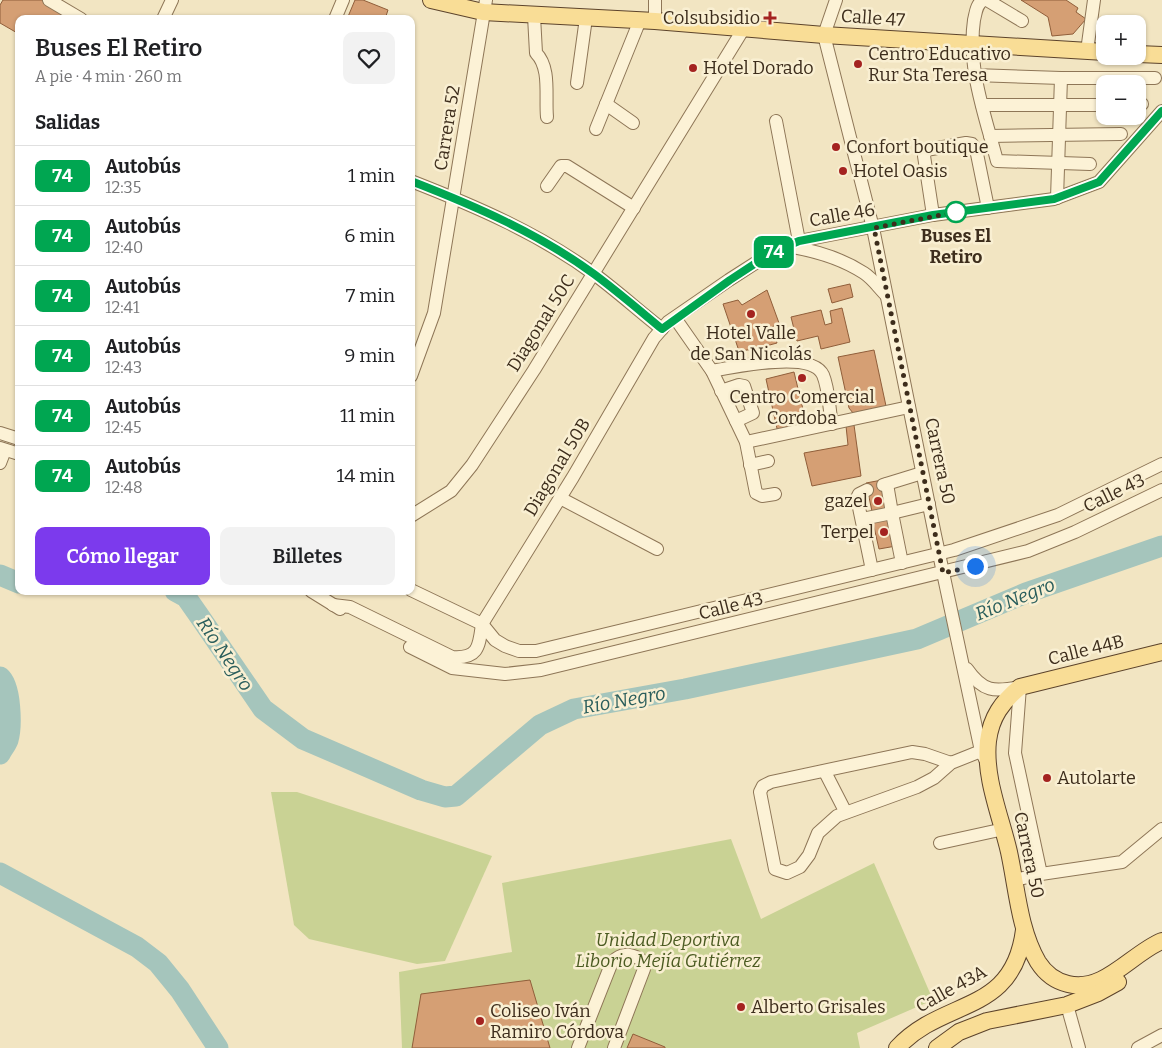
<!DOCTYPE html>
<html lang="es">
<meta charset="utf-8">
<style>
:root{--surface:#fff;--page:#f2f2f2;--text:#202124;--muted:#757577;--line:#e0e0e0;--accent:#7c3aed}
body{margin:0;font-family:Bitter,serif;background:var(--page);color:var(--text);height:100vh;display:flex;flex-direction:column;font-size:19px;white-space:nowrap}
*{box-sizing:border-box;margin:0}
p{font-size:16px;color:var(--muted)}
.icon{flex:none;width:28px;height:28px;fill:none;stroke:currentColor;stroke-width:2;stroke-linecap:round;stroke-linejoin:round}
.map{position:relative;flex:1;overflow:hidden}
.drawer{position:absolute;left:15px;top:15px;width:400px;height:580px;display:flex;flex-direction:column;background:var(--surface);border-radius:10px;box-shadow:0 1px 4px #0004}
.drawer>*{flex:none}
.badge{padding:0 10px;border-radius:8px;font-size:18px;line-height:32px}
.fabs{position:absolute;left:1096px;top:15px;display:grid;gap:10px}
.fabs a{display:grid;place-items:center;width:50px;height:50px;border-radius:10px;background:var(--surface);box-shadow:0 1px 4px #0004;font-size:25px}
.you{position:absolute;width:25px;height:25px;margin:-12px;border:4px solid #fff;border-radius:50%;background:#1a73e8;box-shadow:0 0 0 8px #1a73e833}
.map>.badge{position:absolute;translate:-50% -50%;box-shadow:0 0 0 2px #fff}
h2{padding:0 20px;font-size:19px;line-height:45px}
.round{display:grid;place-items:center;flex:none;width:52px;height:52px;border-radius:10px;background:var(--page)}
.summary{display:flex;align-items:center;justify-content:space-between;height:85px;padding:0 20px}
h1{font-size:24px;font-weight:600;line-height:38px}
.action{display:flex;gap:10px;margin-top:auto;padding:10px 20px}
.action a{flex:1;height:58px;border-radius:10px;background:var(--accent);color:#fff;font-size:20px;font-weight:600;line-height:58px;text-align:center}
.action a+a{background:var(--page);color:var(--text)}
ul{padding:0;list-style:none}
li{display:flex;align-items:center;gap:15px;height:60px;padding:0 20px;border-top:1px solid var(--line)}
li div{flex:1}
li b{display:block;font-size:19px}
li em{font-style:normal}
li .badge{min-width:55px;font-weight:700;text-align:center}
.map>svg:first-child{display:block}
</style>
<div class="map">
<svg width="1162" height="1048" viewBox="0 0 1162 1048">
<rect width="100%" height="100%" fill="#f2e5c2"/>
<g fill="#c9d294">
<polygon points="271,792 297,792 492,856 445,961 417,964 309,939 294,925"/>
<polygon points="731,839 761,919 874,863 933,1000 857,1033 860,1048 402,1048 399,972 512,952 502,883"/>
</g>
<g fill="none" stroke-linecap="round" stroke-linejoin="round">
<g stroke="#a5c5bc" stroke-width="21">
<polyline points="0,575 19,583"/>
<polyline points="175,591 186,597 200,617 263,709 303,739 421,790 445,797 456,796 540,725 574,709 685,689 917,639 1026,593 1162,546"/>
<path d="M0,677C11,686 12,726 8,740C6,745 2,750 0,754"/>
<polyline points="0,873 137,947 158,963 180,990 218,1048"/>
</g>
</g>
<g fill="#d59f74" stroke="#905e3a">
<polygon points="3,0 45,0 63,10 58,19 19,19 19,34 0,23 0,5"/>
<polygon points="355,0 363,0 388,10 385,19 347,19"/>
<polygon points="1021,0 1066,0 1078,8 1076,12 1086,19 1073,34 1052,36 1048,17"/>
<polygon points="850,284 853,297 832,303 828,289"/>
<polygon points="767,290 779,323 772,327 777,343 755,349 739,351 723,304 738,300 742,305"/>
<polygon points="842,308 850,342 821,349 818,336 797,341 791,317 821,310 825,325 832,323 830,311"/>
<polygon points="874,350 886,406 853,413 849,408 838,357"/>
<polygon points="794,372 807,426 778,433 766,379"/>
<polygon points="854,425 861,476 812,486 804,453 848,445 846,426"/>
<polygon points="882,480 889,512 873,516 866,483"/>
<polygon points="889,514 896,546 879,549 872,518"/>
<polygon points="530,980 550,1048 412,1048 421,994"/>
<polygon points="633,1034 665,1047 665,1048 627,1048"/>
</g>
<g fill="none" stroke-linecap="round" stroke-linejoin="round">
<defs>
<g id="minor">
<polyline points="49,0 81,19"/>
<polyline points="836,0 824,35 873,228 935,535 981,751 985,759"/>
<path d="M983,0C976,5 976,12 974,20C967,68 985,115 997,161L1090,164"/>
<polyline points="987,0 1022,21"/>
<path d="M534,16L536,53C551,68 545,96 547,117"/>
<polyline points="163,19 172,0"/>
<polyline points="335,19 343,0"/>
<polyline points="655,21 655,0"/>
<polyline points="1087,51 1094,0"/>
<polyline points="974,75 1061,78 1155,78"/>
<polyline points="577,83 586,18"/>
<polyline points="606,104 633,123"/>
<polyline points="1138,104 1142,104"/>
<polyline points="982,105 1105,105"/>
<polyline points="776,121 799,241"/>
<polyline points="596,129 640,20"/>
<polyline points="990,136 1121,134"/>
<path d="M411,181C475,206 538,233 594,274C617,291 639,311 662,329"/>
<polyline points="547,186 561,166 567,166 634,208"/>
<polyline points="1057,198 1061,78"/>
<polyline points="933,215 924,156 926,150 966,143 972,144 976,149 988,208"/>
<path d="M786,246C812,250 841,258 864,273C872,278 879,288 886,295"/>
<polyline points="675,318 712,371 746,442 756,493 762,496 775,494"/>
<path d="M712,371C733,367 812,350 823,375C829,389 829,409 832,424"/>
<polyline points="411,376 434,313 486,0"/>
<polyline points="721,391 739,385 744,386 753,413 736,421"/>
<polyline points="0,433 19,439"/>
<polyline points="746,442 909,407"/>
<polyline points="0,448 19,454"/>
<polyline points="0,463 5,450"/>
<polyline points="750,465 768,461"/>
<polyline points="883,485 922,473"/>
<polyline points="867,490 859,494 857,498 872,570"/>
<polyline points="560,498 657,549"/>
<polyline points="411,516 451,491 472,465 534,370 744,28"/>
<polyline points="862,519 892,513 887,484"/>
<polyline points="902,563 892,513 929,504"/>
<polyline points="411,590 482,624 495,640 505,646 519,651 536,651 954,550 1058,515 1162,464"/>
<polyline points="311,591 340,609"/>
<path d="M333,605L350,607L452,657C479,659 479,646 482,624L573,477L654,338L668,322L729,280L771,253L799,241L933,215L1054,199L1099,182L1162,111"/>
<polyline points="410,647 452,668 505,674 541,670 1028,551 1075,532 1162,490"/>
<path d="M967,669C983,692 994,692 1020,687L1015,753L1041,874"/>
<polyline points="951,763 925,754 912,752 771,782 763,786 760,792 775,869 787,873 800,867 809,855 818,833 837,816 917,787 934,778 951,763 981,751"/>
<polyline points="825,772 845,811"/>
<polyline points="940,843 1004,829"/>
<polyline points="1015,880 1041,874 1122,862 1162,829"/>
<polyline points="1067,1005 1079,1048"/>
<path d="M578,1048L612,962C621,953 629,953 640,959L644,969L614,1048"/>
<polyline points="1138,1048 1162,1035"/>
</g>
<g id="major">
<polyline points="431,0 483,12 655,21 824,35 1105,52"/>
<polyline points="1138,54 1162,55"/>
<path d="M1162,652L1020,687C1002,702 991,717 988,741C984,778 1001,817 1009,852C1017,889 1019,929 1038,962C1045,973 1055,981 1068,984C1104,993 1132,953 1162,941"/>
<path d="M897,1048C944,997 1013,1016 1024,930"/>
<polyline points="937,1048 959,1032 987,1021 1067,1005 1098,993 1118,982"/>
</g>
</defs>
<use href="#minor" stroke="#8e7657" stroke-width="14"/>
<use href="#major" stroke="#5c432b" stroke-width="18"/>
<use href="#minor" stroke="#fcf2d6" stroke-width="12"/>
<use href="#major" stroke="#f9dd96" stroke-width="16"/>
</g>
<g fill="none" stroke-linecap="round" stroke-linejoin="round">
<defs>
<path id="line" d="M411,181C475,206 538,233 594,274C617,291 639,310 662,329L730,280L771,253L799,241L933,215L1054,199L1099,182L1162,111"/>
</defs>
<use href="#line" stroke="#fff" stroke-width="11"/>
<use href="#line" stroke="#00a651" stroke-width="8"/>
<polyline stroke="#3d2d1c" stroke-width="5" stroke-dasharray="0 9" points="956,212 874,228 943,573 975,566"/>
</g>
<g fill="#a42320" stroke="#f9efd2" stroke-width="2">
<path d="M767.5 10.5h5v5h5v5h-5v5h-5v-5h-5v-5h5z"/>
<circle cx="858" cy="64" r="5"/>
<circle cx="693" cy="68" r="5"/>
<circle cx="836" cy="147" r="5"/>
<circle cx="843" cy="171" r="5"/>
<circle cx="751" cy="314" r="5"/>
<circle cx="802" cy="378" r="5"/>
<circle cx="878" cy="501" r="5"/>
<circle cx="884" cy="532" r="5"/>
<circle cx="1047" cy="778" r="5"/>
<circle cx="741" cy="1007" r="5"/>
<circle cx="480" cy="1021" r="5"/>
</g>
<circle fill="#fff" stroke="#00a651" stroke-width="2.5" cx="956" cy="212" r="10"/>
<g text-anchor="middle" dominant-baseline="central" stroke-width="5" stroke-linejoin="round" paint-order="stroke">
<g font-size="18" fill="#3d2d1c" stroke="#f9efd2" text-anchor="start">
<text x="760" y="18" text-anchor="end">Colsubsidio</text>
<text x="868" y="54">Centro Educativo<tspan x="868" dy="21">Rur Sta Teresa</tspan></text>
<text x="703" y="68">Hotel Dorado</text>
<text x="846" y="147">Confort boutique</text>
<text x="853" y="171">Hotel Oasis</text>
<text x="751" y="333" text-anchor="middle">Hotel Valle<tspan x="751" dy="21">de San Nicolás</tspan></text>
<text x="802" y="397" text-anchor="middle">Centro Comercial<tspan x="802" dy="21">Cordoba</tspan></text>
<text x="868" y="501" text-anchor="end">gazel</text>
<text x="874" y="532" text-anchor="end">Terpel</text>
<text x="1057" y="778">Autolarte</text>
<text x="751" y="1007">Alberto Grisales</text>
<text x="490" y="1011">Coliseo Iván<tspan x="490" dy="21">Ramiro Córdova</tspan></text>
</g>
<g font-size="18" fill="#3d2d1c" stroke="#f9efd2">
<text transform="translate(873 18) rotate(4)">Calle 47</text>
<text transform="translate(447 128) rotate(-81)">Carrera 52</text>
<text transform="translate(842 215) rotate(-10)">Calle 46</text>
<text transform="translate(541 323) rotate(-58)">Diagonal 50C</text>
<text transform="translate(940 461) rotate(78)">Carrera 50</text>
<text transform="translate(557 467) rotate(-59)">Diagonal 50B</text>
<text transform="translate(1114 493) rotate(-26)">Calle 43</text>
<text transform="translate(731 606) rotate(-14)">Calle 43</text>
<text transform="translate(1086 650) rotate(-14)">Calle 44B</text>
<text transform="translate(1029 855) rotate(78)">Carrera 50</text>
<text transform="translate(951 989) rotate(-29)">Calle 43A</text>
</g>
<g font-size="18" font-weight="bold" fill="#3d2d1c" stroke="#f9efd2">
<text x="956" y="236">Buses El<tspan x="956" dy="21">Retiro</tspan></text>
</g>
<g font-size="18" font-style="italic" fill="#4b5b21" stroke="#f9efd2">
<text x="668" y="940">Unidad Deportiva<tspan x="668" dy="21">Liborio Mejía Gutiérrez</tspan></text>
</g>
<g font-size="19" font-style="italic" fill="#2a5e5c" stroke="#f9efd2">
<text transform="translate(1015 599) rotate(-22)">Río Negro</text>
<text transform="translate(225 654) rotate(56)">Río Negro</text>
<text transform="translate(624 700) rotate(-10)">Río Negro</text>
</g>
</g>
</svg>
<div class="fabs">
<a>+</a>
<a>−</a>
</div>
<div class="you" style="left:975px;top:566px"></div>
<b class="badge" style="left:774px;top:252px;background:#00a651;color:#fff">74</b>
<section class="drawer">
<div class="summary"><div><h1>Buses El Retiro</h1><p>A pie · 4 min · 260 m</p></div><a class="round"><svg class="icon" aria-label="heart" viewBox="0 0 24 24"><path d="M12 20l-8-8c-3-5 5-10 8-4 3-6 11-1 8 4z"/></svg></a></div>
<h2>Salidas</h2>
<ul>
<li><span class="badge" style="background:#00a651;color:#fff">74</span><div><b>Autobús</b><p>12:35</p></div><em>1 min</em></li>
<li><span class="badge" style="background:#00a651;color:#fff">74</span><div><b>Autobús</b><p>12:40</p></div><em>6 min</em></li>
<li><span class="badge" style="background:#00a651;color:#fff">74</span><div><b>Autobús</b><p>12:41</p></div><em>7 min</em></li>
<li><span class="badge" style="background:#00a651;color:#fff">74</span><div><b>Autobús</b><p>12:43</p></div><em>9 min</em></li>
<li><span class="badge" style="background:#00a651;color:#fff">74</span><div><b>Autobús</b><p>12:45</p></div><em>11 min</em></li>
<li><span class="badge" style="background:#00a651;color:#fff">74</span><div><b>Autobús</b><p>12:48</p></div><em>14 min</em></li>
</ul>
<div class="action"><a>Cómo llegar</a><a>Billetes</a></div>
</section>
</div>
